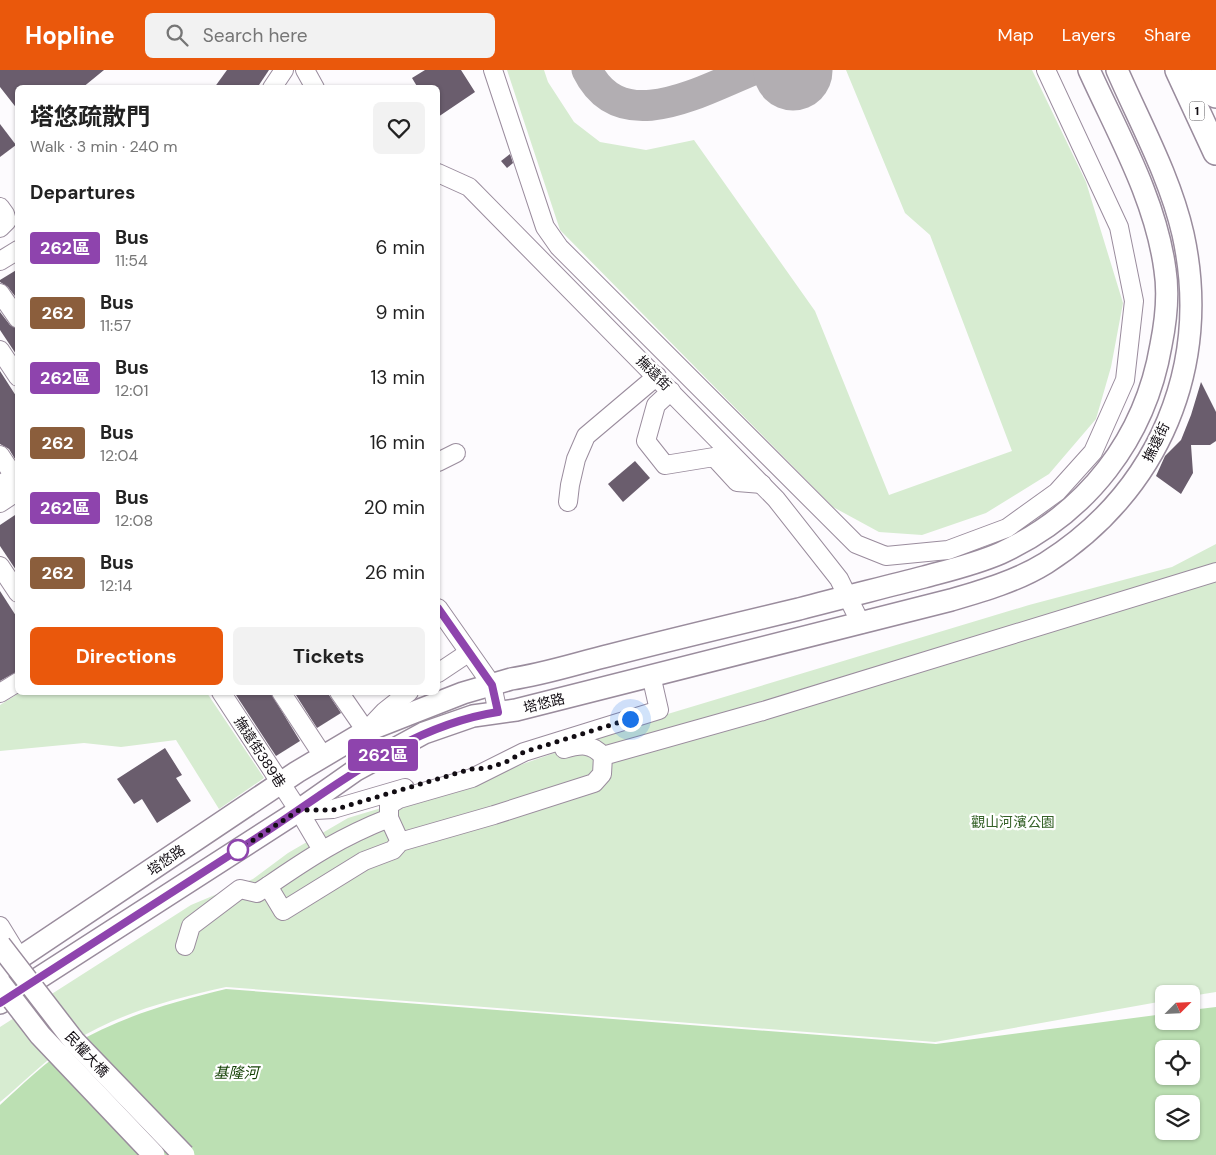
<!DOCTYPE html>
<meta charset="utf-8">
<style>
:root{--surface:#fff;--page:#f2f2f2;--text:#222;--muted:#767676;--accent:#ea580c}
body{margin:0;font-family:"DM Sans","Noto Sans TC",sans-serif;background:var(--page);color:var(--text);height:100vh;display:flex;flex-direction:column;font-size:19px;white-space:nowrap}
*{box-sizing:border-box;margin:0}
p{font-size:16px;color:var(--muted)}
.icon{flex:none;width:28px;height:28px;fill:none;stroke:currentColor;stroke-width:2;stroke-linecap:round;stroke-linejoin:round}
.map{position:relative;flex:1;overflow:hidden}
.side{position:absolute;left:15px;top:15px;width:425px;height:610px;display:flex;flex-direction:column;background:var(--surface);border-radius:8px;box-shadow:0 1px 4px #0004}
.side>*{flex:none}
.badge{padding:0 10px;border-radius:4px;font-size:18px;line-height:32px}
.needle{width:32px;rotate:66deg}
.controls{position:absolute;left:1155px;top:915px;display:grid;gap:10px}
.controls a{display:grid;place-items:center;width:45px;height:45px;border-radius:8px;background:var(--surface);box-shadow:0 1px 4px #0004;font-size:25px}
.you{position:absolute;width:25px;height:25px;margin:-12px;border:4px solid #fff;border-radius:50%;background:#1a73e8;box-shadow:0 0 0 8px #1a73e833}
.map>.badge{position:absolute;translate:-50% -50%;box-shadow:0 0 0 2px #fff}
h2{padding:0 15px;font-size:19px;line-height:45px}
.round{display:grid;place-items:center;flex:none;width:52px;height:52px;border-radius:8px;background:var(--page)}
.summary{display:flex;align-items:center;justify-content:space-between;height:85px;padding:0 15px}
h1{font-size:24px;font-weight:700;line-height:38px}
.primary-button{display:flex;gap:10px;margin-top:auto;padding:10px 15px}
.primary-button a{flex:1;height:58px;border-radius:8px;background:var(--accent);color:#fff;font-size:20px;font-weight:700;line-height:58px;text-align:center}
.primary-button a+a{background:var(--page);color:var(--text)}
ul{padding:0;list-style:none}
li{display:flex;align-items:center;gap:15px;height:65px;padding:0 15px}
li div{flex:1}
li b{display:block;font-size:19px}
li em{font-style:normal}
li .badge{min-width:55px;font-weight:700;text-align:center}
header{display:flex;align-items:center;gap:30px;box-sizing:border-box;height:70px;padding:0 25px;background:var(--accent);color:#fff}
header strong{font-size:24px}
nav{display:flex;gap:28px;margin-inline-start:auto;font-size:18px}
.search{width:350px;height:45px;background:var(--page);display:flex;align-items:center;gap:12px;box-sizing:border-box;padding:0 18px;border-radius:8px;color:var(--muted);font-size:19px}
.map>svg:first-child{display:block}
</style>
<header>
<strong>Hopline</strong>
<div class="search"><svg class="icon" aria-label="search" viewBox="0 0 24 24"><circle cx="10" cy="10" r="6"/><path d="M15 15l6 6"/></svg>Search here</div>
<nav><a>Map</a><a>Layers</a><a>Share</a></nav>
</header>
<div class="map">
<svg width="1216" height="1085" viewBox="0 0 1216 1085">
<rect width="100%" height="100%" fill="#fdfbfe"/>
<g fill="#d7ecd1">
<polygon points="507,0 544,0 548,12 574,52 600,72 646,80 694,70 815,241 889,425 1012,381 930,165 905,143 846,0 1032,0 1086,112 1123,233 1111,297 1096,349 1049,404 986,443 922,465 879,462 833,437 560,160"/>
<path d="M1216,474V922L1191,926V924H1164V931L935,972L226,917C172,929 119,943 71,973C46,989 23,1013 0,1032V957L191,835L253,809L288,783L348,748L494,704L661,646L1029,535L1172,497Z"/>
<polygon points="19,623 207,623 264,708 219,739 176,670 121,677 84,673 0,681 0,635"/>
</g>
<path fill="#bce0b3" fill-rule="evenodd" d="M226,919L936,974L1164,944V951H1191V940L1216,937V1085H0V1035C22,1015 46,991 71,976C119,947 172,932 226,919ZM1164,979H1191V1006H1164ZM1164,1034H1191V1061H1164Z"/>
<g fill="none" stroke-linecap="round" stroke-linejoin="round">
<path stroke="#b2aeb2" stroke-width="31" d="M587,0C621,69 702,20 753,0"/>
<polyline stroke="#b2aeb2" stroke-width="79" points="793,0 793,1"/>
</g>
<g fill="#6a5d6d">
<polygon points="0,0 104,0 82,18 18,18 18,40 0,17"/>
<polygon points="227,0 269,0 257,18 214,18"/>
<polygon points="425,0 461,0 475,22 438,47 438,18 418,18 412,8"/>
<polygon points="0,54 16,75 0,87"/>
<polygon points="510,84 513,93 507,98 501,91"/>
<polygon points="18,199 18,230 8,217 0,212 0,210"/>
<polygon points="0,242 10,255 18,259 18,287 0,260"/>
<polygon points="0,301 18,329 18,388 15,389 9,379 0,374"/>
<polygon points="1201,312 1216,342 1216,371 1210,375 1191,375 1193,403 1181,424 1156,406 1165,386 1181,370 1191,345"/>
<polygon points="635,391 650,408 623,432 608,414"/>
<polygon points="18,443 18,503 0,476 0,455"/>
<polygon points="0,521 18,549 18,601 0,611"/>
<polygon points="234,622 270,622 300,671 276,686"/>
<polygon points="294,622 327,622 341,643 317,658"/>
<polygon points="165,678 182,705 176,708 191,731 157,753 142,729 134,734 117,709"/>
</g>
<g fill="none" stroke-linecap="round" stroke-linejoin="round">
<defs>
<g id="minor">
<polyline points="305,0 315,18"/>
<polyline points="493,0 545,157 559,177 856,474 886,486 948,480 1007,458 1057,422 1093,382 1125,310 1134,231 1119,157 1046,0"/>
<polyline points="272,18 284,0"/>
<polyline points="438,103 469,117 776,429 839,509 861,554"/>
<polyline points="0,137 5,144 7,151 0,158"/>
<polyline points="0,191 18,180"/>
<polyline points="0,223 18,249"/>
<polyline points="0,280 18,307"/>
<polyline points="671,321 656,335 646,371 665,395 714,387 737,412 762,414"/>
<polyline points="0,385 14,406"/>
<polyline points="438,392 456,383"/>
<polyline points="0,415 18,403"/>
<polyline points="568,432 570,415 576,389 586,366 657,306"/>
<polyline points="0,433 18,421"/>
<polyline points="0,496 18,523"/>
<polyline points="438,538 492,615 498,643"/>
<polyline points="438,603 468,583"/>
<polyline points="221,622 299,741 322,780"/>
<polyline points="281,622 323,686"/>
<polyline points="339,622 366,661 385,641 409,622"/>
<polyline points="0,623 18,612"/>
<path d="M564,679C581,674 591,673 603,686"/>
<polyline points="299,741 333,739 405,718"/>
<polyline points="389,748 389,735 399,729 472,708 524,682 659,640 651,605"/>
<path d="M400,772L389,748C341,767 310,787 268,816L283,841L364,791L393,780L400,772L494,745L594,713L602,704L603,686L763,641L1216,502"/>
<polyline points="0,856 19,887"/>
<polyline points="185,876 191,856 240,819 257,823 268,816"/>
</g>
<g id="major">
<path d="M0,901L297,702L366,661L463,623L511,609C545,604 578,593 611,585C673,569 736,554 799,539C840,528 882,518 924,507C950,500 976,494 1001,483C1087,443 1145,369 1161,275C1166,250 1169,225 1165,200C1156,130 1118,64 1089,0"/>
<path d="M0,933L289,747L356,700L424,663L473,646L516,640L951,530C982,521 1017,511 1046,493C1159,421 1212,296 1183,164C1170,107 1140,53 1117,0"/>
</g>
<g id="highway">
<polyline points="1178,0 1216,82"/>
<polyline points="1204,0 1216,25"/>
</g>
</defs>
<use href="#minor" stroke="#9a8c9d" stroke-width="20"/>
<use href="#major" stroke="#9a8c9d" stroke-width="24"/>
<use href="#highway" stroke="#9a8c9d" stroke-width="28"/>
<use href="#minor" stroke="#fff" stroke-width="18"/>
<use href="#major" stroke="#fff" stroke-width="21"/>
<use href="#highway" stroke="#fff" stroke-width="25"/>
<defs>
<g id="major-bridge">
<polyline points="0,875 74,971 184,1085"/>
<polyline points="0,913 40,965 154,1085"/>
</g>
</defs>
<use href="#major-bridge" stroke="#9a8c9d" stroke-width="24" stroke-linecap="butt"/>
<use href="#major-bridge" stroke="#fff" stroke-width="21"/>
</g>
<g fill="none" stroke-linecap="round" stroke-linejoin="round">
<defs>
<path id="line" d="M0,933C86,877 172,823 258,767C334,718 406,656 498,642L492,615L438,538"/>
</defs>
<use href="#line" stroke="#fff" stroke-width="11"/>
<use href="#line" stroke="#8e44ad" stroke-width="8"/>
<polyline stroke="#120d13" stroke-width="5" stroke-dasharray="0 9" points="238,780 299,740 333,740 471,699 488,698 506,692 524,682 630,649"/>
</g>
<circle fill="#fff" stroke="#8e44ad" stroke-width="2.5" cx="238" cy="780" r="10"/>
<g text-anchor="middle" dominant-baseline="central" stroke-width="4.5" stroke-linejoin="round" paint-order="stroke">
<rect fill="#fff" stroke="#59565a" stroke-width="1" x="1189.5" y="31.5" width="15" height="19" rx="4"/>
<g font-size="12" font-weight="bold" fill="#120d13">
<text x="1197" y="41">1</text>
</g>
<g font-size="14" fill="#120d13" stroke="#fff">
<text transform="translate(654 303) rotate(45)">撫遠街</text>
<text transform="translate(1156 372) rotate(-64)">撫遠街</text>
<text transform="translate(544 633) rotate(-14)">塔悠路</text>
<text transform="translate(260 682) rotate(57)">撫遠街389巷</text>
<text transform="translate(166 790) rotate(-34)">塔悠路</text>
<text transform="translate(87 984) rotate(47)">民權大橋</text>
</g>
<g font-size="14" fill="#356228" stroke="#fff">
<text x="1013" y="752">觀山河濱公園</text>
</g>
<g font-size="15" font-style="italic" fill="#103e01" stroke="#fff">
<text x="236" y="1003">基隆河</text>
</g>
</g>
</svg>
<div class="controls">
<a><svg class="needle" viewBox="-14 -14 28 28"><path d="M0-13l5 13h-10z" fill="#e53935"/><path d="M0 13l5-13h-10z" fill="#767676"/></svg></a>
<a><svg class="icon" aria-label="locate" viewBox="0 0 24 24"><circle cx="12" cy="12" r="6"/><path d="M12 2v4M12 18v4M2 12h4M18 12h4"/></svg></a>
<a><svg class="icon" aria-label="layers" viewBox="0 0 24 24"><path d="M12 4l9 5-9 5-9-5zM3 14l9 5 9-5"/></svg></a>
</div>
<div class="you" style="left:630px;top:649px"></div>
<b class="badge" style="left:383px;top:685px;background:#8e44ad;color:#fff">262區</b>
<section class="side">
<div class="summary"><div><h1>塔悠疏散門</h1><p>Walk · 3 min · 240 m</p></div><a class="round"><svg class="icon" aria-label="heart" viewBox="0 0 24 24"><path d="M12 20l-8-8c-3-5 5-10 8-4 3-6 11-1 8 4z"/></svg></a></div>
<h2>Departures</h2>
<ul>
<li><span class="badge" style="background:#8e44ad;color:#fff">262區</span><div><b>Bus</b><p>11:54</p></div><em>6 min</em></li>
<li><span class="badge" style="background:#8b5e3c;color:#fff">262</span><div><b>Bus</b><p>11:57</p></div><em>9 min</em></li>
<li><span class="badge" style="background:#8e44ad;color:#fff">262區</span><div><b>Bus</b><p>12:01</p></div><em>13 min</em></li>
<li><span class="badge" style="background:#8b5e3c;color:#fff">262</span><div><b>Bus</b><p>12:04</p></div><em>16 min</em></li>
<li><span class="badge" style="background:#8e44ad;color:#fff">262區</span><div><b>Bus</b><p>12:08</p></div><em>20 min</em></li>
<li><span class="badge" style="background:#8b5e3c;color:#fff">262</span><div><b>Bus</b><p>12:14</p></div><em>26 min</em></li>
</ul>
<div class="primary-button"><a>Directions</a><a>Tickets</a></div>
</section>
</div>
